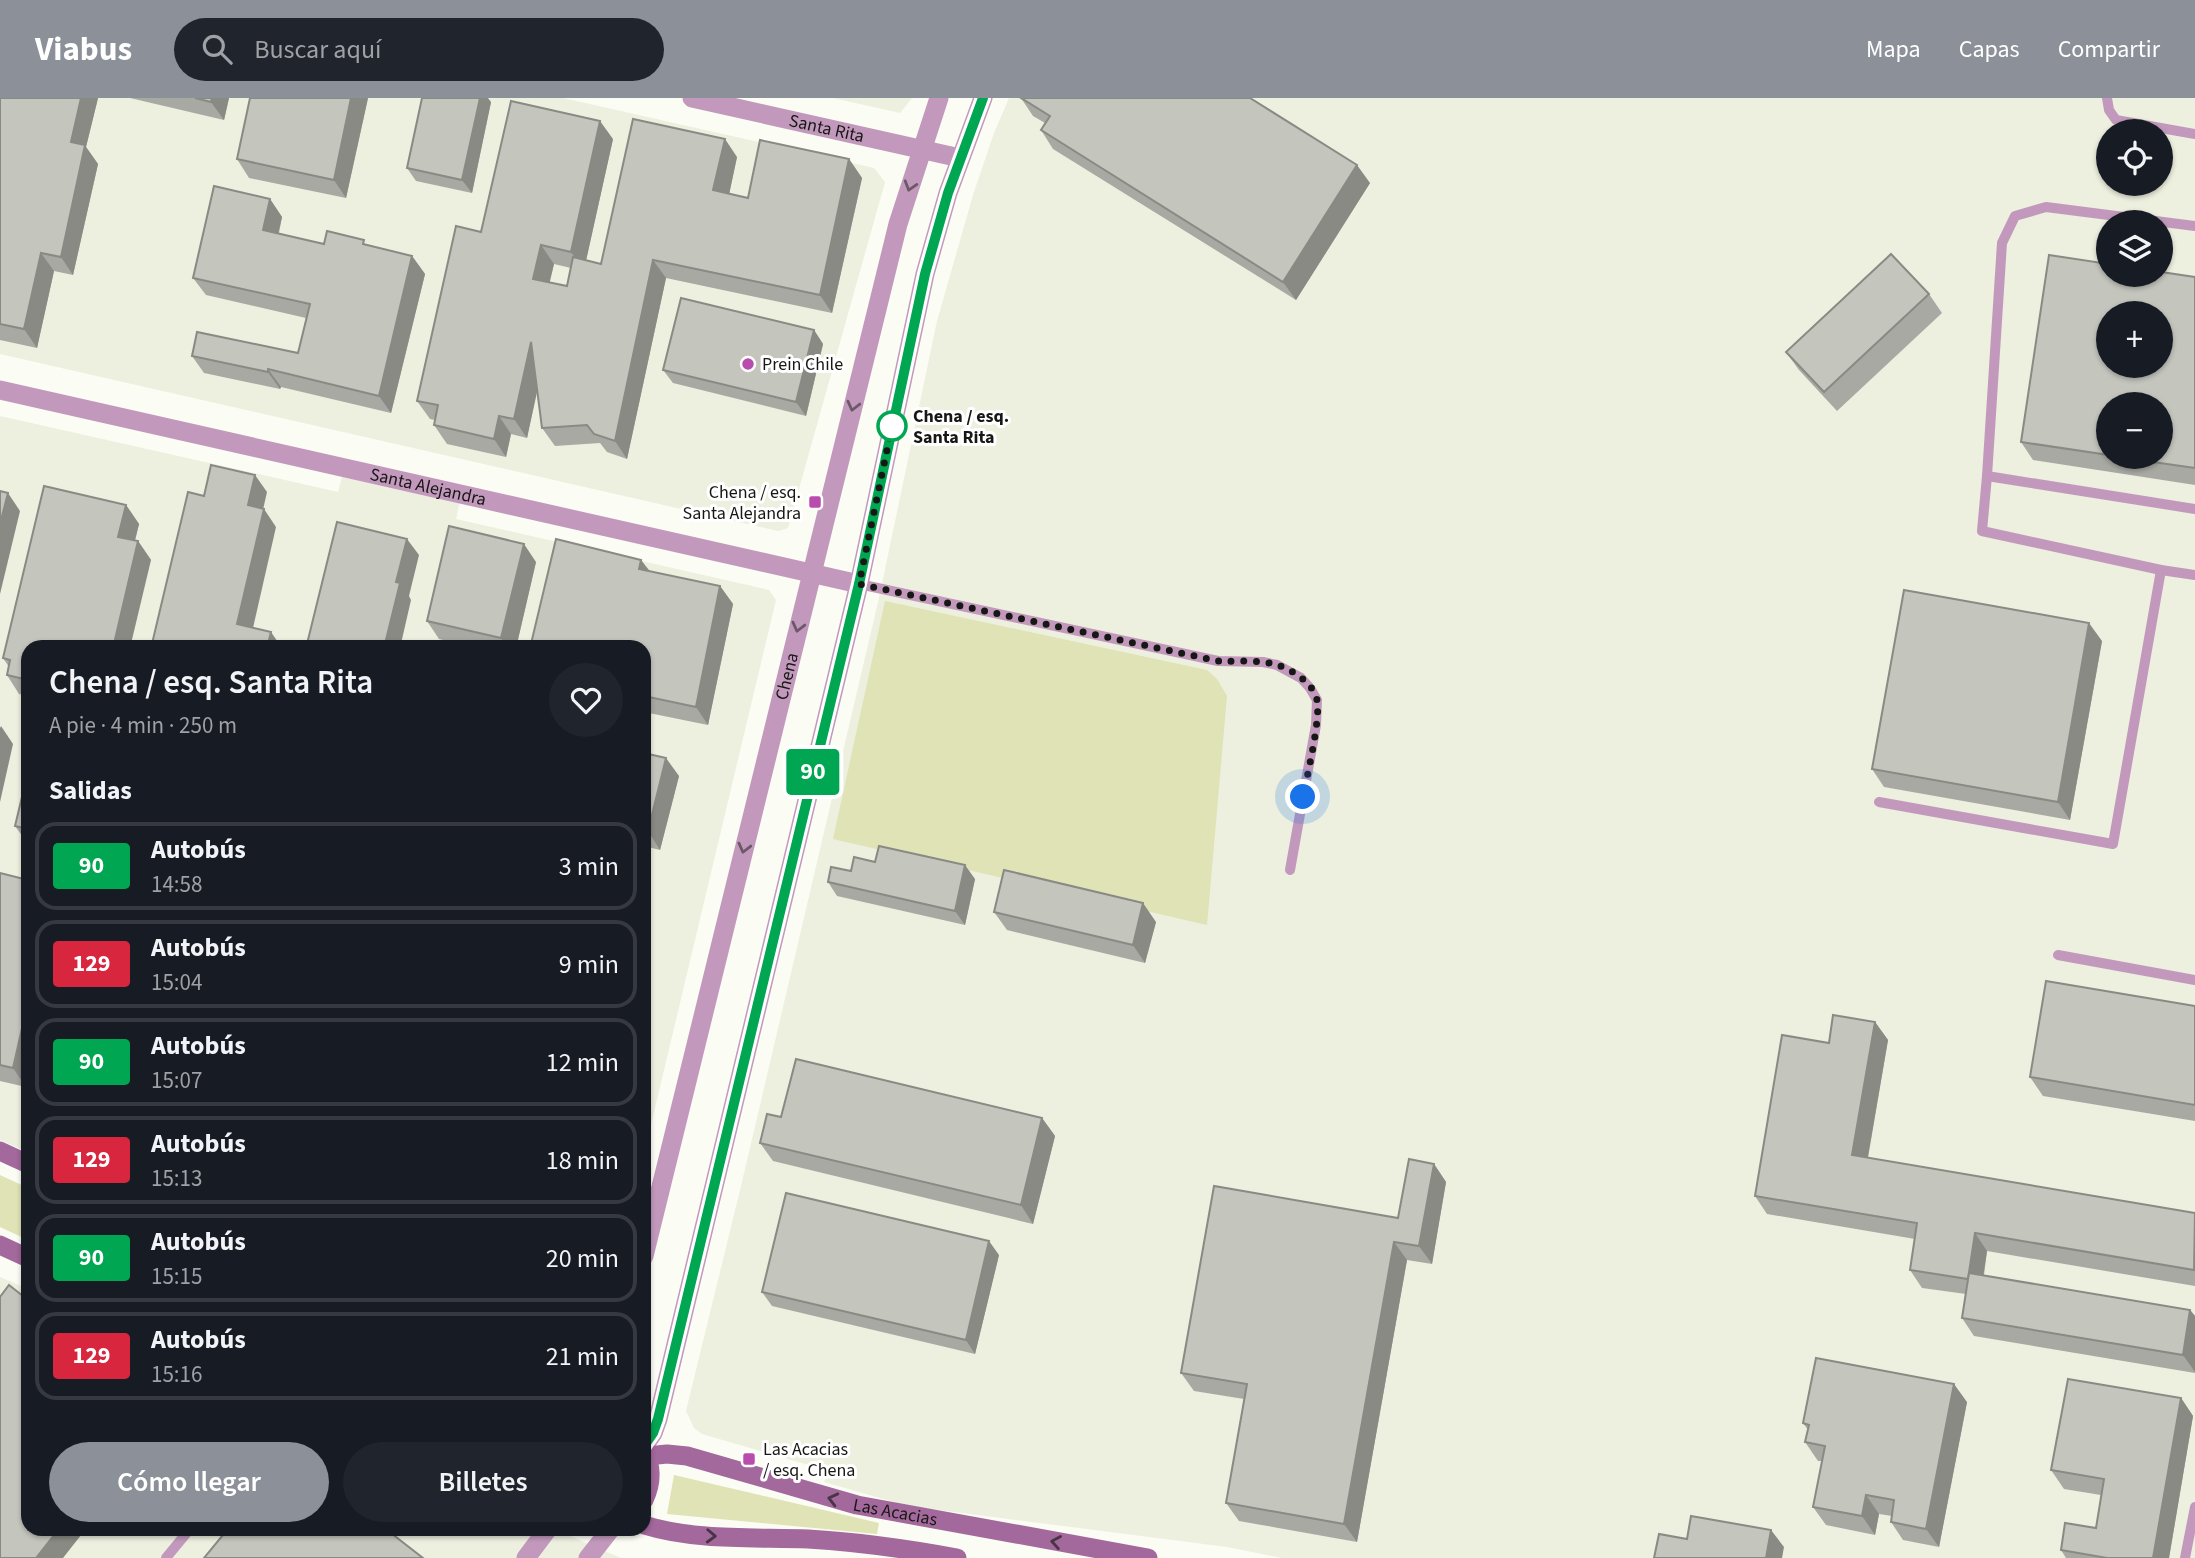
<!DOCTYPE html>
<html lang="es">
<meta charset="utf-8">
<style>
:root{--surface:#171b24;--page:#20242c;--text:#f1f3f6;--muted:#9ea1a6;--line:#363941;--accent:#8c9099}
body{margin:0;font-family:"Source Sans 3",sans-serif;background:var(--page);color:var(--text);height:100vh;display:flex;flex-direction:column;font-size:26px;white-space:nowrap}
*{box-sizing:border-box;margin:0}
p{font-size:23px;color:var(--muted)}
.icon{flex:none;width:38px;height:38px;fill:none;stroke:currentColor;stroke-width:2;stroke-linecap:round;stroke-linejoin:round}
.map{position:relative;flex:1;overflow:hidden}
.drawer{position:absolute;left:21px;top:542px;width:630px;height:896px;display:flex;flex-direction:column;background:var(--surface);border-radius:21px;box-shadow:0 2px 5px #0004}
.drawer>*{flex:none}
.badge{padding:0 14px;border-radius:5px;font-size:24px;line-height:46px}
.buttons{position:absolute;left:2096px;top:21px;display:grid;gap:14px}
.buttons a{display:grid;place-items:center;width:77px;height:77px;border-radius:50%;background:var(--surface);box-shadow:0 2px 5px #0004;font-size:35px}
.you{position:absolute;width:35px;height:35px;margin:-18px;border:5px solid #fff;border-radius:50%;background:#1a73e8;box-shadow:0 0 0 10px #1a73e833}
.map>.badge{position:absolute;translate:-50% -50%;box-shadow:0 0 0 4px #fff}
h2{padding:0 28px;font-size:26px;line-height:63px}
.round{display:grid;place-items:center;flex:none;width:74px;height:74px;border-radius:37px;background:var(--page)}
.headline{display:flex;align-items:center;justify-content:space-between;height:119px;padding:0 28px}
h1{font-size:33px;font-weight:600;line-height:52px}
.primary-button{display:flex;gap:14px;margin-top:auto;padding:14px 28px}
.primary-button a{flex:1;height:80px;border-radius:42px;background:var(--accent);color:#fff;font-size:28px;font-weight:600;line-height:80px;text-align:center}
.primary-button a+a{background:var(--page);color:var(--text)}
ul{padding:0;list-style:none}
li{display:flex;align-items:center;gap:21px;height:88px;margin:0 14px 10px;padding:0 14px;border:4px solid var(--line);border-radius:21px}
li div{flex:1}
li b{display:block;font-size:26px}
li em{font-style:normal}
li .badge{min-width:77px;font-weight:700;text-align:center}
header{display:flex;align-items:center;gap:42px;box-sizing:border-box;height:98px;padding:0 35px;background:var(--accent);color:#fff}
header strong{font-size:33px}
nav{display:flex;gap:38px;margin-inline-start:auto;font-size:24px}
.search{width:490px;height:63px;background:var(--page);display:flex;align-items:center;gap:18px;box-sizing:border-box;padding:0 24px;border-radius:38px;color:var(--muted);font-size:26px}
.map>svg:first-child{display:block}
</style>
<header>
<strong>Viabus</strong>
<div class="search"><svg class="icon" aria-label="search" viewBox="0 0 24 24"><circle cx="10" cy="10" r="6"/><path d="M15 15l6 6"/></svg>Buscar aquí</div>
<nav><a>Mapa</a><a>Capas</a><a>Compartir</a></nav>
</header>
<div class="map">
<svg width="2195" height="1460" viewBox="0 0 2195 1460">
<rect width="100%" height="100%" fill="#fbfcf3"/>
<g fill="#edefdf" fill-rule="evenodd">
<polygon points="0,0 563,0 874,70 885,84 788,430 778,433 0,256"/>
<polygon points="833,0 912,0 900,15"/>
<path d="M1009,0H2195V1460H1282L1227,1449L908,1408L824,1384L829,1373L702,1336L694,1330L686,1313L742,1084L879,500L937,223L973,97L994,35ZM2109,33H2161V86H2109ZM2109,124H2161V177H2109ZM2109,215H2161V268H2109ZM2109,306H2161V359H2109Z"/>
<polygon points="0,318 338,394 344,371 461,398 456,421 769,492 776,502 644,1056 644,550 28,550 28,1054 0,1042"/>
<polygon points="0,1179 28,1191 28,1432 556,1432 621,1460 0,1460"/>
</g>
<g fill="#dfe3b6">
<polygon points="885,503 1207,572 1217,581 1227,598 1207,827 833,741"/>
<polygon points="0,1077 28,1090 28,1142 0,1129"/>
<polygon points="674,1377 879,1425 877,1436 667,1416"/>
</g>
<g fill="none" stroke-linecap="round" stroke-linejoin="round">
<g stroke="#c299bc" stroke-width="10">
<polyline points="2107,0 2109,12 2116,22 2195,36"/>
<polyline points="2195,128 2046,109 2015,118 2002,145 1987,378 2195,411"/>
<polyline points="1987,378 1982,433 2161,472 2195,477"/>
<polyline points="859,486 1218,563 1263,564 1277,567 1301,580 1310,590 1317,602 1316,627 1290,772"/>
<polyline points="1879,704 2113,746 2161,472"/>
<polyline points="2058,857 2195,882"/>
<polyline points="166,1460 189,1432"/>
<polyline points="2185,1460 2195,1409"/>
</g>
<g stroke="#c299bc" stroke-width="19">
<path id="s1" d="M692,0L960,60"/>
<path id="s2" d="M0,292L859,486"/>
<polyline points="526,1460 547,1432"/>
<polyline points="588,1460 610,1432"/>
</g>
<g stroke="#c299bc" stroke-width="19">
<path id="s3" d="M644,1158L898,126L939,0"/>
<polyline points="644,1348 653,1335 658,1321 859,486 925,176 948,95 983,0"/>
</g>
<g stroke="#a3689c" stroke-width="19">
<polyline points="0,1053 28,1066"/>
<polyline points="0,1147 28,1160"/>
<path d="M644,1353C653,1370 652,1385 644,1402"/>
<path id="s4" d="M647,1358L667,1356L687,1358L857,1407L1148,1460"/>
<path d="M644,1427C696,1443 754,1439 808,1441C858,1444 908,1451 957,1460"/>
</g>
</g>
<g fill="#a9a9a3" fill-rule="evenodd">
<polygon points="0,0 98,0 86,49 98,66 73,177 54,173 37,250 0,242"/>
<polygon points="130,0 229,0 224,22"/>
<polygon points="368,0 346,100 249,80 237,61"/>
<polygon points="1021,0 1370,85 1296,202 1053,51 1041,32 1045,25 1033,18"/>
<polygon points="491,4 472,95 416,83 407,70"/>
<path d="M613,41L586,162L601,166L737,59L729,96L748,100L849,61L862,80L832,215L666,180L627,361L607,354L600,345L555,348L542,330L537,292L527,340L511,336L506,359L447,346L434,327L435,322L430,321L417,303L481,134ZM554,166L571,170L567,188L549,185Z"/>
<polygon points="270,101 282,119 279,135 324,146 368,148 412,158 425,176 391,315 281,289 280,291 204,275 192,258 298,255 306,220 206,197 193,180"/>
<path d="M2195,179V387L2033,362L2021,344ZM2109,306L2161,359H2109Z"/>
<polygon points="1929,196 1942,215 1837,313 1799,272 1786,254"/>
<polygon points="814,232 823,246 806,318 673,285 663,272"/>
<polygon points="126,407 139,426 135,443 138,443 151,462 28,550 28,598 19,596 7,577 9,569 3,560"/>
<polygon points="641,462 650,473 720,488 733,506 708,627 644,614 644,550"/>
<polygon points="536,464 516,550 476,550 439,541 427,523"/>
<polygon points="2102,543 2070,722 1884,689 1872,671"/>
<polygon points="644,655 679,678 660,752 644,748"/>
<polygon points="28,674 28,746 15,728"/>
<polygon points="851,773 975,781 965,827 837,798 828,784"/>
<polygon points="0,775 28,782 28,978 26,989 0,983"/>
<polygon points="994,814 1156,824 1145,865 1007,832"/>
<polygon points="2195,908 2195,1023 2043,998 2030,979"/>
<polygon points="1875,924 1888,942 1868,1060 2195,1115 2195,1188 1987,1153 1984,1177 2190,1212 2195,1218 2195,1275 1974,1238 1962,1220 1966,1196 1922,1190 1910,1172 1915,1141 1767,1116 1755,1098 1829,945"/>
<polygon points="781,1019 1042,1020 1055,1038 1033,1126 773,1063 760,1045"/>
<polygon points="1434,1066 1446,1084 1432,1166 1407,1162 1357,1444 1239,1423 1226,1405 1244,1301 1194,1293 1181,1275 1398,1120"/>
<polygon points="999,1157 975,1256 772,1208 762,1194"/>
<polygon points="2181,1300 2193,1318 2169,1460 2066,1460 2061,1452 2096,1430 2101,1397 2064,1391 2051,1372"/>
<polygon points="1967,1304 1939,1449 1903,1442 1891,1424 1892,1418 1879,1416 1875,1437 1826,1427 1813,1409 1822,1363 1818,1363 1805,1344 1808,1332 1803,1325"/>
</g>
<g fill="#898a84">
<polygon points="81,0 98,0 86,49 98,66 73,177 61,159 71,44"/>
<polygon points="212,0 229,0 224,22 211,4"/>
<polygon points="351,0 368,0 346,100 334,82"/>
<polygon points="480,0 488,0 491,4 472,95 462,82"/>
<polygon points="600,23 613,41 584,172 571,154"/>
<polygon points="725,41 737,59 726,111 713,92"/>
<polygon points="849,61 862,80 832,215 820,197"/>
<polygon points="1357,67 1370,85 1296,202 1283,184"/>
<polygon points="270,101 282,119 275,149 263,132"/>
<polygon points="541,147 554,166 546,200 533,181"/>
<polygon points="41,155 54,173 37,250 24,231"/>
<polygon points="412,158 425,176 391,315 379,298"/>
<polygon points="653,162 666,180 627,361 615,343"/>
<polygon points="814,232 823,246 806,318 796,304"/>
<polygon points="531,244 544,262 527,340 514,321"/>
<polygon points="268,271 281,289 280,291 268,274"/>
<polygon points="499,318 511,336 506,359 494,341"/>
<polygon points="255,377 267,394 260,425 248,407"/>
<polygon points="8,395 20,413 0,496 0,426"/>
<polygon points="126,407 139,426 131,457 118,439"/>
<polygon points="264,411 276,429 250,543 237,526"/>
<polygon points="407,441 419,457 409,498 411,502 400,550 384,550 396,484"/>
<polygon points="138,443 151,462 130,550 113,550"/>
<polygon points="524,446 536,464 516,550 508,550 501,540"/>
<polygon points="641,462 654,480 639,471"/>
<polygon points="720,488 733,506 708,627 696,609"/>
<polygon points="2089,525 2102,543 2070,722 2058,704"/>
<polygon points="271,534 282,550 267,550"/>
<polygon points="1,628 13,646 0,704 0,630"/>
<polygon points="666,660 679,678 660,752 648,733"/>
<polygon points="965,767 975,781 965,827 955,813"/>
<polygon points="1143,805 1156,824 1145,865 1133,847"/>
<polygon points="28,904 28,978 26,989 13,970"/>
<polygon points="1875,924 1888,942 1865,1075 1852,1057"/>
<polygon points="1042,1020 1055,1038 1033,1126 1021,1107"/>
<polygon points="1434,1066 1446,1084 1432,1166 1419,1148"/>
<polygon points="1975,1135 1987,1153 1980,1199 1968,1181"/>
<polygon points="989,1143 999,1157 975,1256 966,1242"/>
<polygon points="1394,1144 1407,1162 1357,1444 1344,1426"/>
<polygon points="2190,1212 2195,1218 2195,1274 2183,1257"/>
<polygon points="1954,1286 1967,1304 1939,1449 1926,1431"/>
<polygon points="2181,1300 2193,1318 2169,1460 2153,1460"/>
<polygon points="1866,1397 1879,1416 1875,1437 1862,1418"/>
<polygon points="58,1432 85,1432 63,1460 36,1460"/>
<polygon points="1771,1432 1784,1449 1782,1460 1766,1460"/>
</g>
<g fill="#c4c5bd" stroke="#898a84" stroke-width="2" fill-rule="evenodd">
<polygon points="0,0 81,0 71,44 85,47 61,159 41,155 24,231 0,226"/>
<polygon points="195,0 212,0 211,4"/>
<polygon points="250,0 351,0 334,82 237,61"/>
<polygon points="422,0 480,0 462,82 407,70"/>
<polygon points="1021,0 1250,0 1357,67 1283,184 1041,32 1050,18"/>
<polygon points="511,3 600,23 571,154 541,147 533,181 567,188 573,159 601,166 633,21 725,41 713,92 748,100 760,42 849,61 820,197 653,162 615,343 594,336 587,327 542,330 531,244 514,321 499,318 494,341 434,327 438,307 417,303 456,128 481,134"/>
<polygon points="214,88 270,101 263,132 324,146 327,133 364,142 363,146 412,158 379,298 268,271 268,274 192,258 197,234 298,255 310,206 193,180"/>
<polygon points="1891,156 1929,196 1824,294 1786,254"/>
<path d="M2049,157L2109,166V177H2161V174L2195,179V370L2118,359H2161V306H2109V357L2021,344ZM2109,215H2161V268H2109Z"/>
<polygon points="681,200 814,232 796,304 663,272"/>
<polygon points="211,367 255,377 248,407 264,411 237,526 271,534 267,550 151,550 188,394 204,398"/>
<polygon points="44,388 126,407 118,439 138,443 113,550 28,550 28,582 7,577 10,562 3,560"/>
<polygon points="0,393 8,395 0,426"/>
<polygon points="337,424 407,441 396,484 400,485 384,550 306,550"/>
<polygon points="449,428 524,446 501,540 427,523"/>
<polygon points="556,441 641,462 639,471 720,488 696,609 644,598 644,550 530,550"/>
<polygon points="1904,492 2089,525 2058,704 1872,671"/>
<polygon points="644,655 666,660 648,733 644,733"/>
<polygon points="28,674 28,731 15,728"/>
<polygon points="879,748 965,767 955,813 828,784 831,769 851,773 854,759 875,764"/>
<polygon points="1004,772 1143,805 1133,847 994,814"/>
<polygon points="0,775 28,782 28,904 13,970 0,967"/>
<polygon points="2046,883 2195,908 2195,1007 2030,979"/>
<polygon points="1833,917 1875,924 1852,1057 2195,1115 2194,1172 1975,1135 1968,1181 1910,1172 1917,1125 1755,1098 1782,937 1829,945"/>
<polygon points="796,961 1042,1020 1021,1107 760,1045 767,1016 781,1019"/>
<polygon points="1409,1061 1434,1066 1419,1148 1394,1144 1344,1426 1226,1405 1247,1286 1181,1275 1214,1088 1398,1120"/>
<polygon points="786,1095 989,1143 966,1242 762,1194"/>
<polygon points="1969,1175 2190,1212 2183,1257 1962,1220"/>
<polygon points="9,1187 28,1202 28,1432 58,1432 36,1460 0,1460 0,1199"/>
<polygon points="1816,1260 1954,1286 1926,1431 1891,1424 1894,1402 1866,1397 1862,1418 1813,1409 1825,1348 1805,1344 1809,1327 1803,1325"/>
<polygon points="2068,1281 2181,1300 2153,1460 2107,1460 2061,1452 2065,1425 2096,1430 2104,1381 2051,1372"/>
<polygon points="1691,1418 1771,1432 1766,1460 1654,1460 1659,1436 1687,1441"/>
<polygon points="227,1432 387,1432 423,1460 204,1460"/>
</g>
<defs><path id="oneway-chevron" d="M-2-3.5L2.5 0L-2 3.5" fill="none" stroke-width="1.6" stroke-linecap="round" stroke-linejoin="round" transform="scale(1.75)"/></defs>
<g stroke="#6c5868">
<use href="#oneway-chevron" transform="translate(910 88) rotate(107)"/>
<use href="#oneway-chevron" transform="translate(853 308) rotate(104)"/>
<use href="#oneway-chevron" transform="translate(798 529) rotate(104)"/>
<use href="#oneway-chevron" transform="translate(744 750) rotate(104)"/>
</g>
<g stroke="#483444">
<use href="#oneway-chevron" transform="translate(833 1401) rotate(-166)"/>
<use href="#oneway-chevron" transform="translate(711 1438) rotate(2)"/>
<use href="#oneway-chevron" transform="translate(1056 1444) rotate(-170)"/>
</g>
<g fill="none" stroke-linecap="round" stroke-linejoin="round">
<defs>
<polyline id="line" points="644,1348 653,1335 658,1321 859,486 925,176 948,95 983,0"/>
</defs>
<use href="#line" stroke="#fff" stroke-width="16"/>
<use href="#line" stroke="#00a651" stroke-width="10"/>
<path stroke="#171815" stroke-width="7" stroke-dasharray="0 12.6" d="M892,328L859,486L1218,563C1237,564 1259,561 1277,567C1292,571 1314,586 1317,602C1321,620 1307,678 1303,699"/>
</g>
<g fill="#b84dae" stroke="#fff" stroke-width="2.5">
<circle cx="748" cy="266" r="7"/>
<rect x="808" y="397" width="14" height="14" rx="3.5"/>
<rect x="742" y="1354" width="14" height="14" rx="3.5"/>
</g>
<circle fill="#fff" stroke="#00a651" stroke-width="3.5" cx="892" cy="328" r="14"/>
<g text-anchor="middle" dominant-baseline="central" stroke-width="6" stroke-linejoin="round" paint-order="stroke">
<g font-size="18" fill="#171815" stroke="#fff">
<text stroke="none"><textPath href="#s1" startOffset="138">Santa Rita</textPath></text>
<text stroke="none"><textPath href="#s2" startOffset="439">Santa Alejandra</textPath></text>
<text stroke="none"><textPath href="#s3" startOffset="597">Chena</textPath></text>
<text stroke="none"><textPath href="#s4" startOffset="256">Las Acacias</textPath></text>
</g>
<g font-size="18" fill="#171815" stroke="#fff" text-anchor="start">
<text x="762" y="266">Prein Chile</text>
<text x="801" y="394" text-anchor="end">Chena / esq.<tspan x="801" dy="21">Santa Alejandra</tspan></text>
<text x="763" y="1351">Las Acacias<tspan x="763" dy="21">/ esq. Chena</tspan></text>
</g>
<g font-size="18" font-weight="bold" fill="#171815" stroke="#fff" text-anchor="start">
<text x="913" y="318">Chena / esq.<tspan x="913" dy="21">Santa Rita</tspan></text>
</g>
</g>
</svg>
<div class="buttons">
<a><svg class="icon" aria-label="locate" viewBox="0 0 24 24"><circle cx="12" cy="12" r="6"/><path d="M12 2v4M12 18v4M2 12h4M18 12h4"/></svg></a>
<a><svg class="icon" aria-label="layers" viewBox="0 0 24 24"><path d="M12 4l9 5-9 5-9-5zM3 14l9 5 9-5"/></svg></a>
<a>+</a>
<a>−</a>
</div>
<div class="you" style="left:1303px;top:699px"></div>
<b class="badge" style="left:813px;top:674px;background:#00a651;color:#fff">90</b>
<section class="drawer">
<div class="headline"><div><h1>Chena / esq. Santa Rita</h1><p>A pie · 4 min · 250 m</p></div><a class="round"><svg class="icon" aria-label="heart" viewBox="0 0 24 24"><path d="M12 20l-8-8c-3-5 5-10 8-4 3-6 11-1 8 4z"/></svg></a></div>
<h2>Salidas</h2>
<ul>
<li><span class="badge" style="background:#00a651;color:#fff">90</span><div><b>Autobús</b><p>14:58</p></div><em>3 min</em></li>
<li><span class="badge" style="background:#d7263d;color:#fff">129</span><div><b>Autobús</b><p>15:04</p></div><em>9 min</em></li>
<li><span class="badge" style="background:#00a651;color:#fff">90</span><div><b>Autobús</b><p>15:07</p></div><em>12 min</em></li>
<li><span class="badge" style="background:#d7263d;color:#fff">129</span><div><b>Autobús</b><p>15:13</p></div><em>18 min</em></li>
<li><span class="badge" style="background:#00a651;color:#fff">90</span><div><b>Autobús</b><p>15:15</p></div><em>20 min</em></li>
<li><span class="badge" style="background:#d7263d;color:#fff">129</span><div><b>Autobús</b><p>15:16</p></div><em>21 min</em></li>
</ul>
<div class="primary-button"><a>Cómo llegar</a><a>Billetes</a></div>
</section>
</div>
